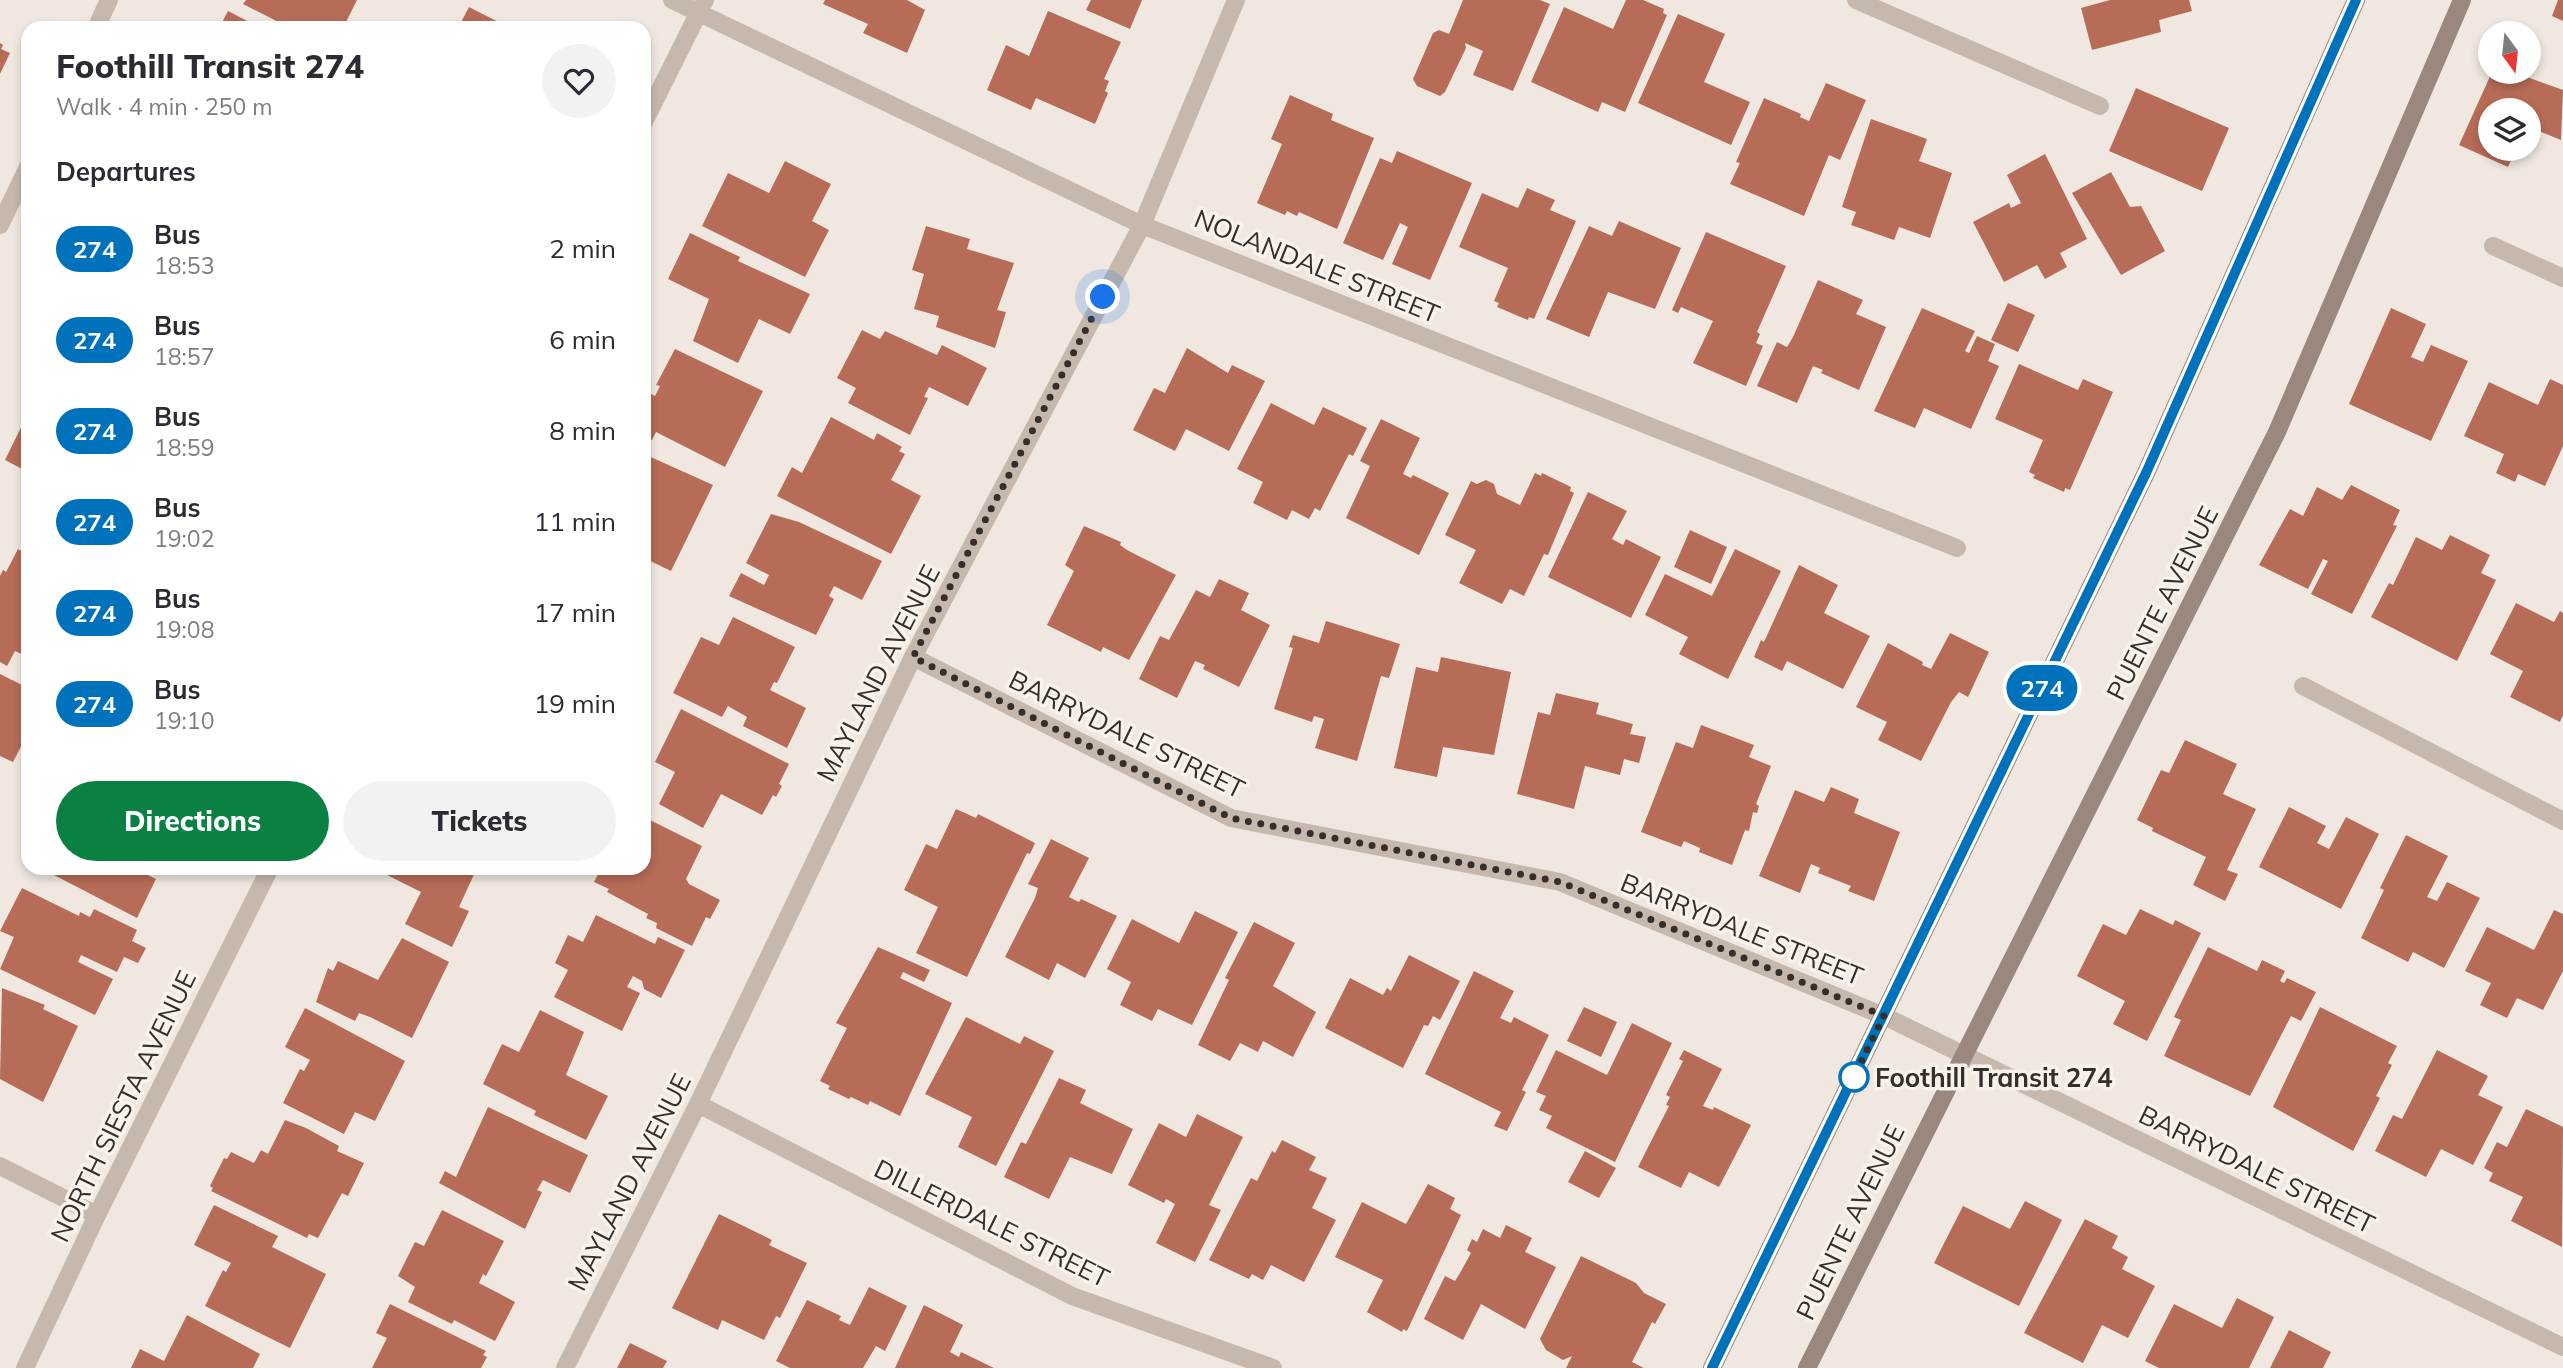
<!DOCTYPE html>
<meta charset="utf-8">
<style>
:root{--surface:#fff;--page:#f2f2f3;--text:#2b2b33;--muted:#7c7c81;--accent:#0b8043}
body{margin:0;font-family:Mulish,sans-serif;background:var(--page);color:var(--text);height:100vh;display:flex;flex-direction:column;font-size:26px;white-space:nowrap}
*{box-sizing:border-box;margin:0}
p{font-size:23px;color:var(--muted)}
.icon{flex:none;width:38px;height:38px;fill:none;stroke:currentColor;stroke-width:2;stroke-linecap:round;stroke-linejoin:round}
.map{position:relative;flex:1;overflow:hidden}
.side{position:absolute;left:21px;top:21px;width:630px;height:854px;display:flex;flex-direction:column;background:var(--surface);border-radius:21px;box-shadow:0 4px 10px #0003}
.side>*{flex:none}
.badge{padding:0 14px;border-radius:23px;font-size:24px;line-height:46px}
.needle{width:46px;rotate:165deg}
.fabs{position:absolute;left:2478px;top:21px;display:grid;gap:14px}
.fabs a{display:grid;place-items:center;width:63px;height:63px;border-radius:50%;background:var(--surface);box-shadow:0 4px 10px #0003;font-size:35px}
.you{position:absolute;width:35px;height:35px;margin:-18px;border:5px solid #fff;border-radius:50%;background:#1a73e8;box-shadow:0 0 0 10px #1a73e833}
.map>.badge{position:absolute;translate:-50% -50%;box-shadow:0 0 0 4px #fff}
h2{padding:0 35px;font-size:26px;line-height:63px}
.round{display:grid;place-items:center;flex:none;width:74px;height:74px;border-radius:37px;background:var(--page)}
.head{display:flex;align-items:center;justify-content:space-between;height:119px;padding:0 35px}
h1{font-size:33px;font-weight:800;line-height:52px}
.primary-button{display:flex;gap:14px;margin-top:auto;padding:14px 35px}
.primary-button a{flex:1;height:80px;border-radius:42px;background:var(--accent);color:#fff;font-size:28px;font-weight:800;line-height:80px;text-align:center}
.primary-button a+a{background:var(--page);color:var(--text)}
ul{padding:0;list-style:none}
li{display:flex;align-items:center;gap:21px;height:91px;padding:0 35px}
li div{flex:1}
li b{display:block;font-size:26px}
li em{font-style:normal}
li .badge{min-width:77px;font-weight:700;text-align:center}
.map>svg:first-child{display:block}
</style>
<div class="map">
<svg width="2563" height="1368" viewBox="0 0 2563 1368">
<rect width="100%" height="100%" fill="#f0e8e0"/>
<g fill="#b76c57">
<polygon points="246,0 357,0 343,28 290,28 243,4"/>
<polygon points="825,0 907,0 925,10 907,53 863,33 868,24 823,4"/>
<polygon points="1091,0 1142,0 1130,29 1086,10"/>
<polygon points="1463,0 1540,0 1550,4 1513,91 1473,75 1483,51 1465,43 1466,48 1445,92 1440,96 1417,86 1413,79 1433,33 1439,30 1449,34"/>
<polygon points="1626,0 1643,0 1664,9 1663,13 1667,15 1625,112 1602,102 1598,112 1531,82 1564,7 1613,29"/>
<polygon points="2110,0 2189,0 2192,11 2159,20 2161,32 2092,50 2081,8"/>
<polygon points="2558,0 2563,0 2563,21 2552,16"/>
<polygon points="469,7 510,28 458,28"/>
<polygon points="228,11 261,28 219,28"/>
<polygon points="1048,11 1121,42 1104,79 1109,81 1105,91 1108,93 1095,124 1036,98 1031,110 987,90 1006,45 1029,56"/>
<polygon points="1678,14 1725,34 1704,82 1750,102 1731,145 1638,103"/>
<polygon points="0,43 3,45 1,49 10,53 0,74"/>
<polygon points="2492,72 2513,72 2563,90 2561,140 2529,127 2529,110 2490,110 2490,149 2516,149 2508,167 2459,145"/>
<polygon points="1826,83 1866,100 1840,160 1829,155 1804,216 1730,184 1740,163 1736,162 1764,98 1801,114 1800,117 1809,121"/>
<polygon points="2136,88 2229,128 2202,191 2109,151"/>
<polygon points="1290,95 1333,114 1331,120 1374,138 1337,229 1299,212 1297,216 1287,211 1285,215 1257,203 1282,144 1271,139"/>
<polygon points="1871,119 1927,139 1919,161 1952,173 1930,238 1899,227 1894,240 1851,225 1856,212 1842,207"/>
<polygon points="1397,151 1472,183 1430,280 1392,264 1408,227 1400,223 1383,260 1343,243 1380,158 1392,163"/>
<polygon points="2045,154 2087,239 2060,253 2067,267 2045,279 2037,265 2004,282 1973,222 2009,203 2011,208 2021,203 2007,175"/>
<polygon points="785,161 831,184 812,221 829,230 805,277 702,226 728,173 769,193"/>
<polygon points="2111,172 2130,207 2141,206 2165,251 2121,275 2072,193"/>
<polygon points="1527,188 1555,200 1550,210 1576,221 1534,319 1529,317 1528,320 1497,307 1499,303 1494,301 1508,268 1459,247 1482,193 1518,208"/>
<polygon points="1619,221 1681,248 1655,309 1608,292 1589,337 1546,319 1589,226 1612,236"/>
<polygon points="926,226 970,239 967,249 1014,263 997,310 1006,312 995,348 936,327 939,316 914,309 924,274 912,270"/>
<polygon points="1706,232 1786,266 1757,332 1760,334 1756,343 1763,346 1746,386 1693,363 1713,321 1681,307 1678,313 1672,310"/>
<polygon points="690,233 740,257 738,261 810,294 790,334 759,319 738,363 693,341 709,299 668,279"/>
<polygon points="1818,280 1863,300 1856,314 1886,327 1859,390 1821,373 1823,370 1813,366 1797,403 1757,386 1777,342 1787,347 1793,337"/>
<polygon points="2008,303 2035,315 2018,352 1991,340"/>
<polygon points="1922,308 1975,331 1965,351 1969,353 1977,336 1995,344 1988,361 1999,366 1971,429 1924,408 1915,428 1874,411"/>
<polygon points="2391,308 2426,324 2411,357 2423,362 2431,345 2468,361 2431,441 2349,404"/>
<polygon points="862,330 880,339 885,331 937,355 942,345 987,368 968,406 929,387 924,397 928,398 910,435 848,403 856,388 837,378"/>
<polygon points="1187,348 1228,373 1232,365 1265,381 1229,451 1186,429 1175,451 1133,430 1154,388 1165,393"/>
<polygon points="675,349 763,391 725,467 656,432 652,440 644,436 644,390 655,396 660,386 656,385"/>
<polygon points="2019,364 2078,390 2083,379 2113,392 2070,490 2065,488 2064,492 2033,478 2035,475 2029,472 2043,440 1995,419"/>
<polygon points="2550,379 2563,385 2563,446 2545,486 2518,474 2515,482 2496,473 2504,454 2464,436 2489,382 2538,405"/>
<polygon points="1271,403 1314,425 1323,407 1367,428 1353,456 1349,454 1320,511 1315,508 1309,519 1292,510 1287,520 1253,503 1263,482 1237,469"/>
<polygon points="28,413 28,472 5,460"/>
<polygon points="831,417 874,440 877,433 902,447 899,451 905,454 891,480 921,496 891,554 777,496 792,467 802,473"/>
<polygon points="1381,419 1420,438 1403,474 1411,478 1413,475 1449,493 1419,555 1346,518 1370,466 1360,461"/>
<polygon points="644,454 713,485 671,571 644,558"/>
<polygon points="1535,473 1541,476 1542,473 1571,487 1570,491 1574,493 1548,555 1544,554 1524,596 1510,589 1502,604 1459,583 1476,550 1445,535 1471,481 1477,484 1486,480 1494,484 1497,494 1520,505"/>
<polygon points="2351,485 2400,510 2393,525 2397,526 2352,614 2311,594 2328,561 2323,559 2308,589 2259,565 2290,509 2303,516 2317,487 2342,500"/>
<polygon points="1588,492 1627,511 1612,539 1623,545 1626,539 1661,557 1631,618 1548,577"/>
<polygon points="771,514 799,522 882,561 862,600 834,586 829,596 834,599 816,635 729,596 741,573 764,585 769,575 746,563"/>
<polygon points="1084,526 1121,542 1120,545 1127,550 1176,575 1129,660 1103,647 1101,652 1047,625 1074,571 1065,565"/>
<polygon points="1690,530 1727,547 1711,584 1674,567"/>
<polygon points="2450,535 2490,555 2481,573 2496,580 2457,661 2371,617 2389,583 2393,585 2416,537 2442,550"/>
<polygon points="18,549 28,555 28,657 15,651 7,666 0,662 0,576 3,570 6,572"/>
<polygon points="1735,549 1781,571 1728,679 1679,654 1688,637 1645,615 1665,574 1712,596"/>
<polygon points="1799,565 1838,585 1824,613 1870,636 1843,689 1787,661 1782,671 1754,657 1761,640 1764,642"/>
<polygon points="1219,579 1249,593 1241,610 1270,625 1239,687 1203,669 1205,665 1195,661 1177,698 1139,679 1160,636 1169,640 1196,590 1210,597"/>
<polygon points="2516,603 2554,622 2560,611 2563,613 2563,715 2560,722 2510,697 2523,671 2490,654"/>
<polygon points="733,617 795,647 777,683 774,682 770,690 806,708 787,748 743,726 747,717 728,706 722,717 673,693 701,637 719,645"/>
<polygon points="1326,621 1400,644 1389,678 1381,676 1357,761 1315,748 1324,719 1314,716 1312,722 1274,709 1293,648 1289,647 1293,635 1319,643"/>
<polygon points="1950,633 1989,652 1968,697 1959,692 1951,702 1921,761 1878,740 1887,722 1856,707 1888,643 1923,662 1922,665 1931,669"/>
<polygon points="1441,657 1511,672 1494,755 1443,747 1437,777 1394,768 1416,667 1438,672"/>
<polygon points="0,674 28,688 28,733 13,762 0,756"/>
<polygon points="1556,693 1599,703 1596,714 1633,724 1630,734 1646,737 1639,763 1624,759 1620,775 1585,766 1574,809 1517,794 1538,712 1550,715"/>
<polygon points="681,709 789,764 779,784 782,786 776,797 773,795 762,815 721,794 703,828 659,804 675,772 655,762"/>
<polygon points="1701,725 1754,745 1749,757 1771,766 1756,804 1759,806 1757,813 1753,812 1749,831 1745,830 1732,865 1699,852 1700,848 1684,841 1681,847 1641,832 1676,742 1693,748"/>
<polygon points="2185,740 2237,764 2223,794 2256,809 2227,870 2238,874 2225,901 2193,885 2206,857 2152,831 2153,828 2137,820 2161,770 2169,773"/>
<polygon points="1831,787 1859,799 1854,813 1900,832 1874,901 1848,891 1851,886 1818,873 1820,868 1811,864 1800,893 1759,876 1795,790 1824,802"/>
<polygon points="2289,807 2326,826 2317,843 2329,849 2346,817 2379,834 2341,909 2259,867"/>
<polygon points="956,809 976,818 978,814 1035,843 1030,854 1027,853 967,977 916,953 938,907 904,890 926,844 937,849"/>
<polygon points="644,817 702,846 686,879 689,884 720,900 710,919 706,917 692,946 656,928 657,923 646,918 648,914 607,892 609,889 594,882 601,868 644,868"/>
<polygon points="2406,835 2448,856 2427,897 2437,901 2447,882 2480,898 2444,968 2413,952 2408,962 2361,938 2384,890 2380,888"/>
<polygon points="1051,839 1089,858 1069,897 1079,902 1081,899 1117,916 1085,978 1057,963 1049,980 1005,957 1035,898 1038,888 1028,884"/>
<polygon points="58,868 133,868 156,879 137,918 54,875"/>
<polygon points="383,868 477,868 459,907 469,911 452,947 405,924 421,892 381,872"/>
<polygon points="22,888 79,916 80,912 90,917 94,909 137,930 132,941 146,948 138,963 124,957 117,972 81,955 78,962 113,979 95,1015 0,969 14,937 0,931"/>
<polygon points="2140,909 2173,925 2175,920 2201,933 2147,1041 2113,1024 2125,1001 2077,976 2103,924 2126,935"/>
<polygon points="2554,910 2563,914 2563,971 2543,1010 2517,998 2507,1018 2480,1005 2491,983 2465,971 2487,927 2534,950"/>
<polygon points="1195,911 1238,932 1192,1025 1158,1009 1152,1021 1120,1005 1131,982 1107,969 1132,919 1179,943"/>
<polygon points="596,915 655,944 658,937 685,950 661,998 644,989 642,981 633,976 627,987 640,993 622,1031 554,997 568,970 555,963 568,935 583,942"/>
<polygon points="1254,922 1295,943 1273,986 1316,1012 1293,1057 1263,1041 1258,1052 1240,1043 1230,1061 1198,1045 1229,980 1225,978"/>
<polygon points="402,938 449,962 412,1038 370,1017 359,1013 355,1021 316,1002 328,968 333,971 338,961 378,980"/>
<polygon points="878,947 930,970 924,982 903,972 900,978 952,1003 900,1116 870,1101 868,1105 851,1097 849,1099 828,1089 830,1086 820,1081 847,1028 836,1023"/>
<polygon points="2208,947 2257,971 2262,960 2285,971 2280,981 2284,983 2287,978 2316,992 2301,1021 2291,1016 2250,1096 2164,1056 2181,1020 2174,1017"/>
<polygon points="1409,955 1460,981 1440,1020 1433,1016 1428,1026 1424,1025 1403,1068 1325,1028 1350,978 1383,995 1387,988 1391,991"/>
<polygon points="1474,971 1514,991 1500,1018 1511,1023 1514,1017 1549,1035 1522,1090 1526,1092 1507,1131 1494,1126 1501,1112 1425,1074"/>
<polygon points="2,988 45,1005 43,1009 78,1026 43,1102 0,1079"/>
<polygon points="1584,1007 1617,1022 1601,1057 1567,1041"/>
<polygon points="2320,1007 2397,1046 2388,1063 2392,1065 2376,1096 2380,1098 2353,1151 2273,1107"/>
<polygon points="305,1008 405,1061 375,1121 355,1112 344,1134 283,1103 300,1069 304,1071 310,1060 285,1047"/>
<polygon points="540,1010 584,1032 566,1075 608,1096 586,1140 534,1115 536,1111 483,1084 502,1044 519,1052"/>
<polygon points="966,1017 1020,1044 1024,1036 1054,1051 996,1166 958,1147 972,1117 925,1094"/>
<polygon points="1632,1023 1672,1043 1615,1162 1546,1128 1552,1116 1539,1110 1546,1096 1536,1092 1556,1050 1607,1075"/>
<polygon points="1684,1050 1722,1069 1703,1106 1713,1110 1714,1107 1751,1125 1719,1187 1689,1172 1681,1188 1638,1167 1669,1106 1666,1105 1670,1097 1666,1095 1683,1061 1679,1059"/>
<polygon points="2437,1050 2488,1076 2478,1095 2503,1107 2473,1165 2441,1149 2426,1177 2375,1151 2393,1115 2402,1119"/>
<polygon points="1059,1078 1086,1090 1080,1103 1133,1129 1112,1174 1070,1157 1049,1199 1004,1177 1021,1142 1026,1144"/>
<polygon points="488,1107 588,1155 570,1193 543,1180 537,1190 542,1192 525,1229 439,1183 445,1171 456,1177"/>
<polygon points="2526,1109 2563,1127 2562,1247 2511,1221 2523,1197 2489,1181 2493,1173 2484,1168 2497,1142 2507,1147"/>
<polygon points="1197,1114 1243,1137 1209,1205 1221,1210 1195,1262 1156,1243 1175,1204 1166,1199 1164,1203 1128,1185 1159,1123 1186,1137"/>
<polygon points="285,1120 306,1128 339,1146 337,1151 364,1163 348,1196 342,1193 318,1238 309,1234 307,1238 211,1191 213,1188 210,1186 224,1158 227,1159 231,1152 254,1163 261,1150 268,1154"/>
<polygon points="1282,1140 1316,1157 1309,1170 1327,1178 1312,1208 1336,1220 1304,1282 1271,1265 1263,1280 1252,1274 1249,1279 1209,1260 1251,1178 1257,1181 1272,1151 1275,1153"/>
<polygon points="1585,1151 1616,1168 1599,1198 1568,1182"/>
<polygon points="1428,1184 1455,1198 1450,1209 1461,1215 1407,1331 1403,1329 1402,1332 1367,1312 1383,1280 1335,1257 1362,1202 1406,1224"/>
<polygon points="2025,1201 2062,1220 2019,1306 1934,1263 1963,1206 2010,1229"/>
<polygon points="214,1205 278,1236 272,1247 326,1274 290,1348 205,1306 223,1270 226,1272 231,1263 194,1245"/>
<polygon points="442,1210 504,1241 486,1276 483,1274 479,1283 515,1302 495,1341 454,1320 452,1324 408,1302 415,1287 398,1276 415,1242 424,1246"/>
<polygon points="719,1214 772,1240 769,1245 807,1263 780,1318 776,1316 764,1340 722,1320 718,1330 672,1308"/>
<polygon points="2085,1219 2118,1236 2112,1248 2128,1257 2122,1269 2155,1286 2128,1338 2102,1325 2083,1363 2024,1333"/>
<polygon points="1506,1225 1532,1238 1525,1252 1556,1267 1525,1329 1481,1304 1463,1340 1424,1319 1445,1276 1455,1281 1460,1273 1471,1253 1467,1250 1472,1239 1477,1242 1483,1229 1500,1238"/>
<polygon points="1581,1256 1636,1283 1644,1293 1666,1304 1655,1324 1652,1322 1632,1362 1644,1368 1566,1368 1572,1356 1563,1360 1546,1350 1540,1339"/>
<polygon points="869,1287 907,1306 885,1351 876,1346 863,1368 790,1368 776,1361 807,1300 841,1316 839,1320 850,1325"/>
<polygon points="2237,1298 2274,1317 2249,1368 2159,1368 2145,1361 2174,1304 2222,1328"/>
<polygon points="390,1304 486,1351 483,1355 487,1357 481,1368 372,1368 387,1338 376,1333"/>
<polygon points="924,1305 963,1325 950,1352 959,1357 961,1352 994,1368 895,1368"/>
<polygon points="187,1315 260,1354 253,1368 131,1368 140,1349 164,1361"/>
<polygon points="2289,1330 2331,1352 2323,1368 2270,1368"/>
<polygon points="630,1343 667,1361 663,1368 617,1368"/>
</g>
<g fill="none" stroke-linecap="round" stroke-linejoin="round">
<g stroke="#c7b8ad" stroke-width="18">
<polyline points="672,0 1142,225 1957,548"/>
<polyline points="1856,0 2100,106"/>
<polyline points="96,28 109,0"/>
<polyline points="644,122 705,0"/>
<polyline points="0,225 28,167"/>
<polyline points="2493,246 2563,278"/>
<polyline points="913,657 1231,818 1560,882 1884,1016 2563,1347"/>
<polyline points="2303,686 2563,821"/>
<polyline points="698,1104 1072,1296 1273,1368"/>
<polyline points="0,1166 97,1215"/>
<polyline points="25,1368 97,1215 270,868"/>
<polyline points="565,1368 698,1104 913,657 1142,225 1236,0"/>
</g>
<g stroke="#9a887f" stroke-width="18">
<polyline points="1712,1368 2146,473 2356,0"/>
<polyline points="1807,1368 2277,432 2462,0"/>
</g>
</g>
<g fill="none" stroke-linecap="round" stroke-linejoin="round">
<defs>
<polyline id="line" points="1712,1368 2146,473 2356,0"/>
</defs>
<use href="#line" stroke="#fff" stroke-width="16"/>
<use href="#line" stroke="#0072bc" stroke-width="10"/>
<polyline stroke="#362e2b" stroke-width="7" stroke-dasharray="0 12.6" points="1103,297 913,657 1231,818 1560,882 1884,1016 1849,1086 1854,1077"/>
</g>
<circle fill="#fff" stroke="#0072bc" stroke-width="3.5" cx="1854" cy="1077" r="14"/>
<g text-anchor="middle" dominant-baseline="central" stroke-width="7" stroke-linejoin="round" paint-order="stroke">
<g font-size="26" fill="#362e2b" stroke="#f8f2ec">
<text transform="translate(1317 266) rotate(22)">NOLANDALE STREET</text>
<text transform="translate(2162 603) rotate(-63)">PUENTE AVENUE</text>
<text transform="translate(878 673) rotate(-63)">MAYLAND AVENUE</text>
<text transform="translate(1127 734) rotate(26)">BARRYDALE STREET</text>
<text transform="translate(1742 929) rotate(22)">BARRYDALE STREET</text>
<text transform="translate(123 1106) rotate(-64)">NORTH SIESTA AVENUE</text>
<text transform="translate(2257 1169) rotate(26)">BARRYDALE STREET</text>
<text transform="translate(629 1182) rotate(-63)">MAYLAND AVENUE</text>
<text transform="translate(1850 1222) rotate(-64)">PUENTE AVENUE</text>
<text transform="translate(992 1223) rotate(26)">DILLERDALE STREET</text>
</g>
<g font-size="26" font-weight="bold" fill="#362e2b" stroke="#f8f2ec" text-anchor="start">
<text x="1875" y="1077">Foothill Transit 274</text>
</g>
</g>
</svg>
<div class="fabs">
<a><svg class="needle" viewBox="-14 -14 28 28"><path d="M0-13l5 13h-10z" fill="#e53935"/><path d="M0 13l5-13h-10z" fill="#7c7c81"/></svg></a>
<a><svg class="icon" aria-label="layers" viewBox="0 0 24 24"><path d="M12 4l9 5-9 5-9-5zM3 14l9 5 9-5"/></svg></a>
</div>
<div class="you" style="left:1103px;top:297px"></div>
<b class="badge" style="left:2042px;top:688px;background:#0072bc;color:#fff">274</b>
<section class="side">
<div class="head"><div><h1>Foothill Transit 274</h1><p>Walk · 4 min · 250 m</p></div><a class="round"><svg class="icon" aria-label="heart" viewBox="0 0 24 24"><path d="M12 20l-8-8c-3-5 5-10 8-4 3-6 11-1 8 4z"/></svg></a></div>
<h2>Departures</h2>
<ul>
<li><span class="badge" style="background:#0072bc;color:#fff">274</span><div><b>Bus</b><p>18:53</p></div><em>2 min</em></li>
<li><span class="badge" style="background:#0072bc;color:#fff">274</span><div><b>Bus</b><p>18:57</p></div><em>6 min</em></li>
<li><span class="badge" style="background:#0072bc;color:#fff">274</span><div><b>Bus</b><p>18:59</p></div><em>8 min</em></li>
<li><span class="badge" style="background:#0072bc;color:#fff">274</span><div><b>Bus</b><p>19:02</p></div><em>11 min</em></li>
<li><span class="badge" style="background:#0072bc;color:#fff">274</span><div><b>Bus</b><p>19:08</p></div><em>17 min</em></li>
<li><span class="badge" style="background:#0072bc;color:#fff">274</span><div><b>Bus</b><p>19:10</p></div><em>19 min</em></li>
</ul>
<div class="primary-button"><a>Directions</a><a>Tickets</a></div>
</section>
</div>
